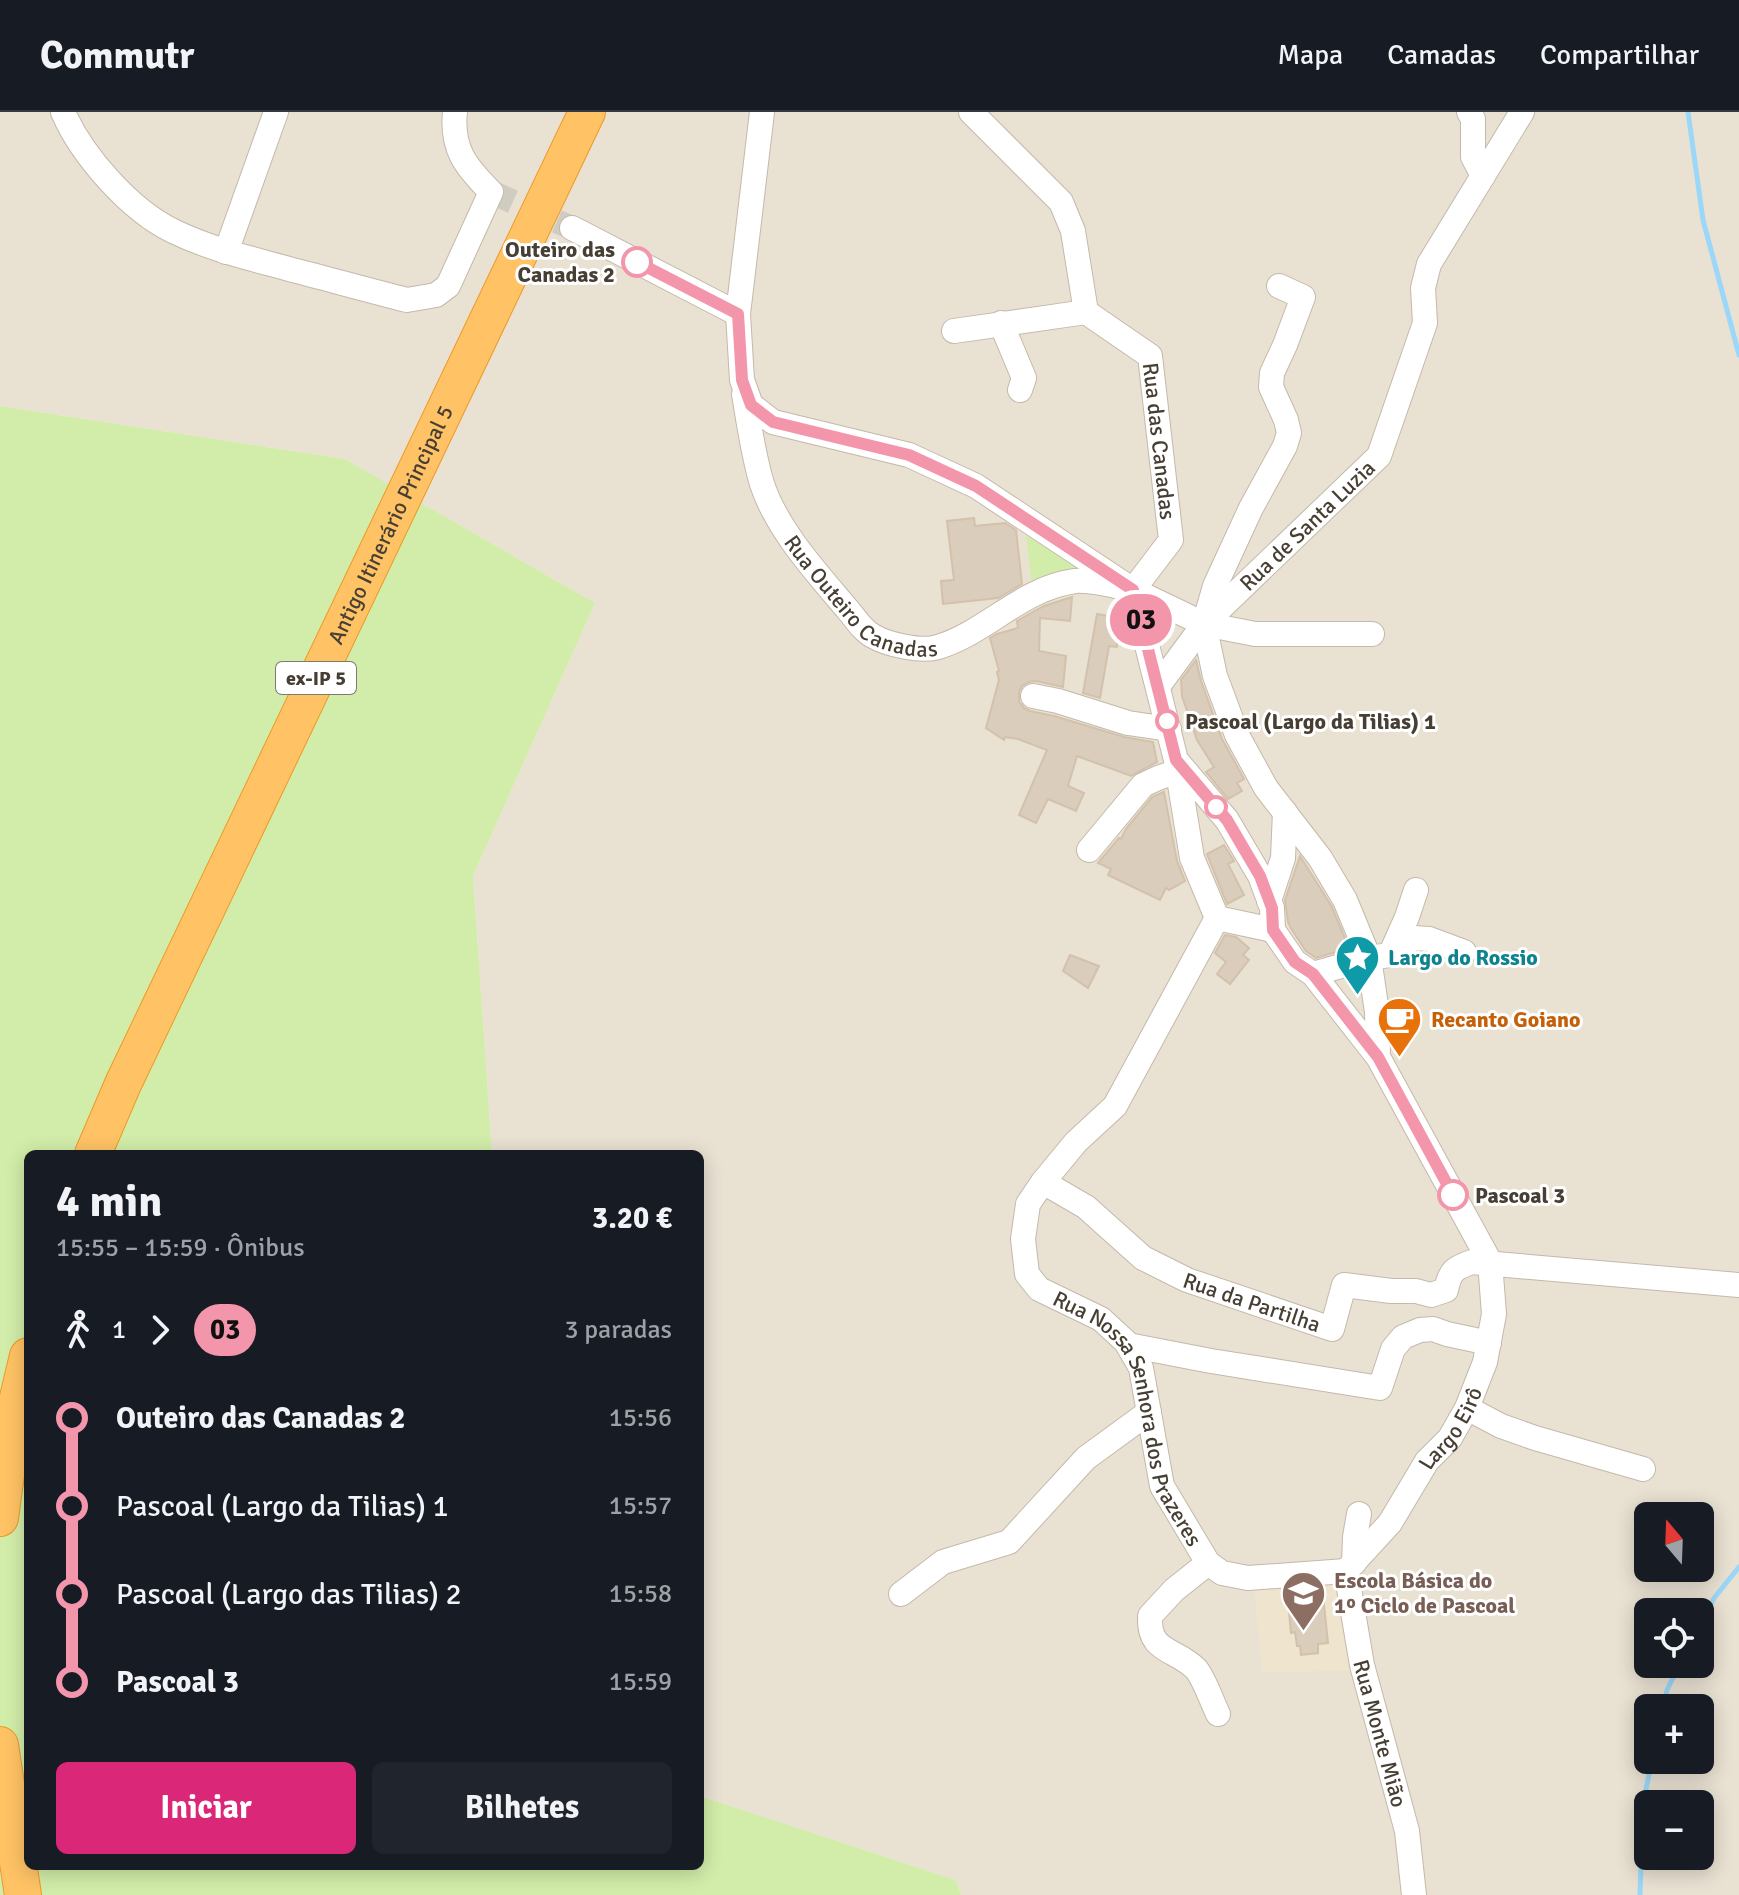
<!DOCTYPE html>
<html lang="pt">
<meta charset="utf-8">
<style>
:root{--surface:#171b24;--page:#20242c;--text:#f1f3f6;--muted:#9ea1a6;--line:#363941;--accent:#db2777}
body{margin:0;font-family:Signika,sans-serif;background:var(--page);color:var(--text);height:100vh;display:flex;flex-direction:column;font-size:30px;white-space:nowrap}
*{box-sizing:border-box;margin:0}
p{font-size:26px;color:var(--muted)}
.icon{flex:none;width:44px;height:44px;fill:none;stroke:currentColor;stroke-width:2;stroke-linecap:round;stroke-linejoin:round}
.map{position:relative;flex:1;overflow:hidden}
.sheet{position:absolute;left:24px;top:1038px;width:680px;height:720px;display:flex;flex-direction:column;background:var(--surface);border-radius:12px;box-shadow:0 4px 20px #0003}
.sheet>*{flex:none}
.badge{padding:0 16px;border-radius:26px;font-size:28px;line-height:52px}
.needle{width:52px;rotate:341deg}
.buttons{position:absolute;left:1634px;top:1390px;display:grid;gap:16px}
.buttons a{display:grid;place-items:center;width:80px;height:80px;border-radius:12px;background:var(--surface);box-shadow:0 4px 20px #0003;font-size:40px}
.map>.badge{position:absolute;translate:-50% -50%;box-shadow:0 0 0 4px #fff}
.legs{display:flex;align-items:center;gap:12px;height:88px;padding:0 32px;font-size:26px}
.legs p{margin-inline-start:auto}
.overview{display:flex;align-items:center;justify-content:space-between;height:136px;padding:0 32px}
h1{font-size:44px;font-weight:700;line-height:60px}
.primary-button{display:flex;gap:16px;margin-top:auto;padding:16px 32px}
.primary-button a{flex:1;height:92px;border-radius:12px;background:var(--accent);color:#fff;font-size:32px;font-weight:700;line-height:92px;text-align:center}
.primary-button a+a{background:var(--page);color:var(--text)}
ul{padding:0 32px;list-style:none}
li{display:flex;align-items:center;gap:28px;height:88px;font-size:30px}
li i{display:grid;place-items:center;width:12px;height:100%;margin:0 10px;background:currentColor}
li i::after{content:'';width:20px;height:20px;margin:-10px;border:6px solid;border-radius:50%;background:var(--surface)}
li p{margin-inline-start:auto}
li:first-child i{background:linear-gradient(#0000 50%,currentColor 0)}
li:last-child i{background:linear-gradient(currentColor 50%,#0000 0)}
header{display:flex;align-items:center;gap:48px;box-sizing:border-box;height:112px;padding:0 40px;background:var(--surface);border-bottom:2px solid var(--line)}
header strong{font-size:38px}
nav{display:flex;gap:44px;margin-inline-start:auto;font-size:28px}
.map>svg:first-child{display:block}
</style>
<header>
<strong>Commutr</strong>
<nav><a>Mapa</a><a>Camadas</a><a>Compartilhar</a></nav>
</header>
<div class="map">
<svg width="1739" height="1783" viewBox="0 0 1739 1783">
<rect width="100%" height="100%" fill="#f4efe5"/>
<path fill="#e9e1d2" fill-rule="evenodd" d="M0,0H1739V1783H961L956,1768L700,1684V1042H492L473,764L595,491L345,347L0,294ZM1648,1404H1700V1456H1648ZM1648,1500H1700V1552H1648ZM1648,1596H1700V1648H1648ZM1648,1692H1700V1744H1648Z"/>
<polygon fill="#efe4cd" points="1330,1468 1340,1481 1356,1558 1262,1561 1254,1474"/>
<g fill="#d2eda9">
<polygon points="0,294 345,347 595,491 473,764 492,1042 28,1042 28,1754 700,1754 700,1684 956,1768 961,1783 0,1783"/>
<polygon points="1028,419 1078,448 1080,460 1032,473 1026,423"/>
</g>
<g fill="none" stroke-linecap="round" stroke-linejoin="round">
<g stroke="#9bd7f8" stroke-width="5">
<polyline points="1688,0 1703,108 1739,243"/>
<polyline points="1700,1514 1714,1486 1739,1455"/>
<polyline points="1663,1596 1667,1578 1680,1552"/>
<polyline points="1640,1783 1643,1692 1652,1648"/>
</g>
</g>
<g fill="#dacdbc" stroke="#d3c1ac" stroke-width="2">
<polygon points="974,406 975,414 1005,411 1016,418 1022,472 998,486 943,492 941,469 954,468 947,409"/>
<polygon points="1072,485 1070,509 1040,506 1039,539 1066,544 1063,575 1036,569 1029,570 1022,574 1019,580 1019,590 1024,596 1030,599 1054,604 1124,625 1153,630 1157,650 1131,664 1077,644 1068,674 1084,681 1076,699 1048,687 1036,711 1019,703 1047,638 1018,627 1005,625 1004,628 986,616 999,568 997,560 999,559 990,526 997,522 1018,516 1017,509 1044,494"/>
<polygon points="1097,502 1122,506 1117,535 1109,534 1100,586 1083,581"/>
<polygon points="1196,548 1201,569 1222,627 1244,667 1237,671 1242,679 1228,687 1206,660 1214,655 1197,628 1182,584 1181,568"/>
<polygon points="1164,680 1177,749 1185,769 1169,778 1166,776 1160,788 1108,763 1111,757 1098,751 1119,726 1121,727 1126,717 1152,685"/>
<polygon points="1224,733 1234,749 1228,752 1244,783 1227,792 1207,742"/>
<polygon points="1300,744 1332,795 1349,836 1316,846 1306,839 1292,818 1288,810 1285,788"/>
<polygon points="1225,823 1236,825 1249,836 1243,843 1249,848 1230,872 1217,862 1226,850 1215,841"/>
<polygon points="1070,843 1099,854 1088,876 1063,859"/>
<polygon points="1311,1477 1312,1484 1323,1483 1328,1531 1318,1532 1318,1541 1301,1543 1300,1534 1297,1534 1295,1520 1291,1521 1289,1500 1293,1500 1292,1487 1296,1487 1295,1478"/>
</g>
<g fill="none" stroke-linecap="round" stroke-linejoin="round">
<polyline stroke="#d1ccc2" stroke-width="24" stroke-dasharray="24 12" stroke-linecap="butt" points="491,80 572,116"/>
<defs>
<g id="minor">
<path d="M63,0C82,44 130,98 173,119C210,137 249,146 289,157C328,167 367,178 407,188L436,183L448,174L491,80C466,55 451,37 455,0"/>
<polyline points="762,0 738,202 742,268 751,293 773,310 909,343 976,374 1133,478"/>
<path id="s1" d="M971,0L1061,90L1073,119L1086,200L1150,244L1171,428L1133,478"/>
<polyline points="1469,0 1473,7 1473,45 1483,64"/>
<polyline points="572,116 738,202"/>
<polyline points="226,140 276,0"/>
<polyline points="1279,174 1303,185 1285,233 1272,261 1271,275 1286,308 1289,321 1285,334 1251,396 1215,474 1204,512 1215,564 1237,623 1266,676 1320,746 1345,788 1369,846 1390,843 1414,826 1429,827 1464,840"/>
<polyline points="1001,211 1024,266 1020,278"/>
<polyline points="954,219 1086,200"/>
<path id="s2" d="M744,282C749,312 753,342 762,372C777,418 817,461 848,498C855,506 863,519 873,524C888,533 922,540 938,535C987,520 1022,476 1075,469C1091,468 1108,472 1123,476"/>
<path id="s3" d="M1206,510L1379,344L1425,211L1423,176L1429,152L1522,0"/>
<polyline points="1204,512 1255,522 1372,522"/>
<polyline points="1159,573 1204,512 1133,478 1176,648 1227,708 1260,764 1272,796 1273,818 1217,806 1192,746 1176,648"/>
<polyline points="1033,584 1058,589 1128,611 1169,617"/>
<polyline points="1089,738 1143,673 1158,666 1178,659"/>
<polyline points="1269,789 1283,746 1285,700"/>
<path id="s4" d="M1217,806L1115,994L1076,1030L1043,1070L1028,1092L1023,1127L1027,1162L1039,1177L1101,1207L1126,1230L1141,1256L1162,1374L1208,1451L1222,1461L1248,1466L1346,1459"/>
<polyline points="1273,818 1295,850 1313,862"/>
<polyline points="1391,841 1407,805 1416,778"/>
<path id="s5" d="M1043,1070L1086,1095L1143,1146L1187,1168L1332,1217L1344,1173L1391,1179H1416L1431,1183L1446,1178C1450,1159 1454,1156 1472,1150L1739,1173"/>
<polyline points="1128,1233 1211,1249 1380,1276 1393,1237 1403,1225 1420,1218 1433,1217 1447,1222 1489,1231"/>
<polyline points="1467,1296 1501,1314 1535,1326 1643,1357"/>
<path d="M1208,1451L1174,1478L1150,1504C1148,1541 1175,1536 1196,1557C1204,1566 1212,1590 1218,1602"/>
<polyline points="1354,1451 1355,1425 1359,1402"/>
<path id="s6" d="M1346,1459L1390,1411L1427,1349L1450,1326L1467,1296L1485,1250L1494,1202L1490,1150L1378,945L1313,862L1369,846L1377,900L1378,945"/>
<path id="s7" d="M1346,1459L1362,1553L1407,1719L1414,1783"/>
<polyline points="901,1482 943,1450 1009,1430 1086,1346 1149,1300"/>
</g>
<g id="highway">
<path id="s8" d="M93,1042L123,972L587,0"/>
<polyline points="0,1406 15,1298 28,1244"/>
<polyline points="0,1633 23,1783"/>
</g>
</defs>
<use href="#minor" stroke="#c4b9aa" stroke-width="26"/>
<use href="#highway" stroke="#ed9926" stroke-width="38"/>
<use href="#minor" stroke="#fff" stroke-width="24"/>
<use href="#highway" stroke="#ffc365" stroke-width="36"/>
</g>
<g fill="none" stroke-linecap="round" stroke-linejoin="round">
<defs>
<polyline id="line-1" points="637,150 738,202 742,268 751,293 773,310 909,343 976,374 1133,478 1176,648 1227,708 1260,764 1272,796 1273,818 1295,850 1313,862 1378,945 1453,1083"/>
</defs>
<use href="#line-1" stroke="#fff" stroke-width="18"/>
<use href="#line-1" stroke="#f496ab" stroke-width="12"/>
</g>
<defs>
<symbol id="sight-pin" viewBox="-11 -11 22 30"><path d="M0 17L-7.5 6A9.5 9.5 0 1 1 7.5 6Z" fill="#0f9aa8" stroke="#fff"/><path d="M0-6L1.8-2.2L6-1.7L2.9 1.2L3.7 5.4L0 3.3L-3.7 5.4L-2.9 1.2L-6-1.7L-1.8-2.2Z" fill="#fff"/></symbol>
<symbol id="cafe-pin" viewBox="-11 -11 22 30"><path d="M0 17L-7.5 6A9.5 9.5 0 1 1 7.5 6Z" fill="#e8710a" stroke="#fff"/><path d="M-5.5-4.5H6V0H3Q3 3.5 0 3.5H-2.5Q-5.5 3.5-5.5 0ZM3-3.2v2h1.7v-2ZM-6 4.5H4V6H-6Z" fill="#fff"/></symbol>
<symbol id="school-pin" viewBox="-11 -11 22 30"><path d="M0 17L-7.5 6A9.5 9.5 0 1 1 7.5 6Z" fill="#8d6e63" stroke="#fff"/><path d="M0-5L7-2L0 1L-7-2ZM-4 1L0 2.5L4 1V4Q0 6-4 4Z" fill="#fff"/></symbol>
</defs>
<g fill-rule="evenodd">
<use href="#sight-pin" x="1332" y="820" width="51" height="69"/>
<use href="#cafe-pin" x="1374" y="882" width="51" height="69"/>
<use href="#school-pin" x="1278" y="1456" width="51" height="69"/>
</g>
<g fill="#fff" stroke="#f496ab" stroke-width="4">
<circle cx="637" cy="150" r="14"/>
<circle cx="1167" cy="609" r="10"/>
<circle cx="1216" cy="695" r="10"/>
<circle cx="1453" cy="1083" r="14"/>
</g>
<g text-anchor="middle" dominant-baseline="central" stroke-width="6" stroke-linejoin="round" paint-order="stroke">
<rect fill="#fff" stroke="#7e7971" stroke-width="2" x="276" y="550" width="80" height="32" rx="6"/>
<g font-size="20" font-weight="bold" fill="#473f34">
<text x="316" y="566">ex-IP 5</text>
</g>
<g font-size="22" font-weight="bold" fill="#473f34" stroke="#fff" text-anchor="start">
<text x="615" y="137" text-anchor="end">Outeiro das<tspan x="615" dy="25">Canadas 2</tspan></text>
<text x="1185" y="609">Pascoal (Largo da Tilias) 1</text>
<text x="1475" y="1083">Pascoal 3</text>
</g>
<g font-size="22" fill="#473f34" stroke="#fff">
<text stroke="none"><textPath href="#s1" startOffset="404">Rua das Canadas</textPath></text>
<text stroke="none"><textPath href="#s8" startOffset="696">Antigo Itinerário Principal 5</textPath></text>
<text stroke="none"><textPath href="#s3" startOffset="140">Rua de Santa Luzia</textPath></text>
<text stroke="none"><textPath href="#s2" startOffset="250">Rua Outeiro Canadas</textPath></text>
<text stroke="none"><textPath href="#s5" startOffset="244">Rua da Partilha</textPath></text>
<text stroke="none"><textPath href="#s4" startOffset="604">Rua Nossa Senhora dos Prazeres</textPath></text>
<text stroke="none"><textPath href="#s6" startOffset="178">Largo Eirô</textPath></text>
<text stroke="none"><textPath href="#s7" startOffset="166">Rua Monte Mião</textPath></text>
</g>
<g font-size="22" font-weight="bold" fill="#0d838f" stroke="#fff" text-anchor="start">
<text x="1388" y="845">Largo do Rossio</text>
</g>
<g font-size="22" font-weight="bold" fill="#c56008" stroke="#fff" text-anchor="start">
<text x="1431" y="907">Recanto Goiano</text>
</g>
<g font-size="22" font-weight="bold" fill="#785e54" stroke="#fff" text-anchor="start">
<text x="1334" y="1468">Escola Básica do<tspan x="1334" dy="25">1º Ciclo de Pascoal</tspan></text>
</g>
</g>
</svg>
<div class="buttons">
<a><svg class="needle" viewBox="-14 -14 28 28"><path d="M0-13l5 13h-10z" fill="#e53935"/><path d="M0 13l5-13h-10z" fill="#9ea1a6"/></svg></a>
<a><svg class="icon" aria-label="locate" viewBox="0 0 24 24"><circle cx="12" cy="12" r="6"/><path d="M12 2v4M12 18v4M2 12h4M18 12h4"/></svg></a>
<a>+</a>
<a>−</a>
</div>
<b class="badge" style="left:1141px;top:508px;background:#f496ab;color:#111">03</b>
<section class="sheet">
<div class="overview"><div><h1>4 min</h1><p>15:55 – 15:59 · Ônibus</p></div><b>3.20 €</b></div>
<div class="legs"><svg class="icon" aria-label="walk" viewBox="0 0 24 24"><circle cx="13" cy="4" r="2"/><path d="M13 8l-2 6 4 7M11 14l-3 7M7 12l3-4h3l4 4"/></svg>1<svg class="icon" aria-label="forward" viewBox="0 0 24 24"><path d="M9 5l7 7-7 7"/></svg><b class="badge" style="background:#f496ab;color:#111">03</b><p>3 paradas</p></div>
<ul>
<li><i style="color:#f496ab"></i><b>Outeiro das Canadas 2</b><p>15:56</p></li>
<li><i style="color:#f496ab"></i><span>Pascoal (Largo da Tilias) 1</span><p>15:57</p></li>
<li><i style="color:#f496ab"></i><span>Pascoal (Largo das Tilias) 2</span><p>15:58</p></li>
<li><i style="color:#f496ab"></i><b>Pascoal 3</b><p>15:59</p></li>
</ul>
<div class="primary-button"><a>Iniciar</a><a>Bilhetes</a></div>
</section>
</div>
